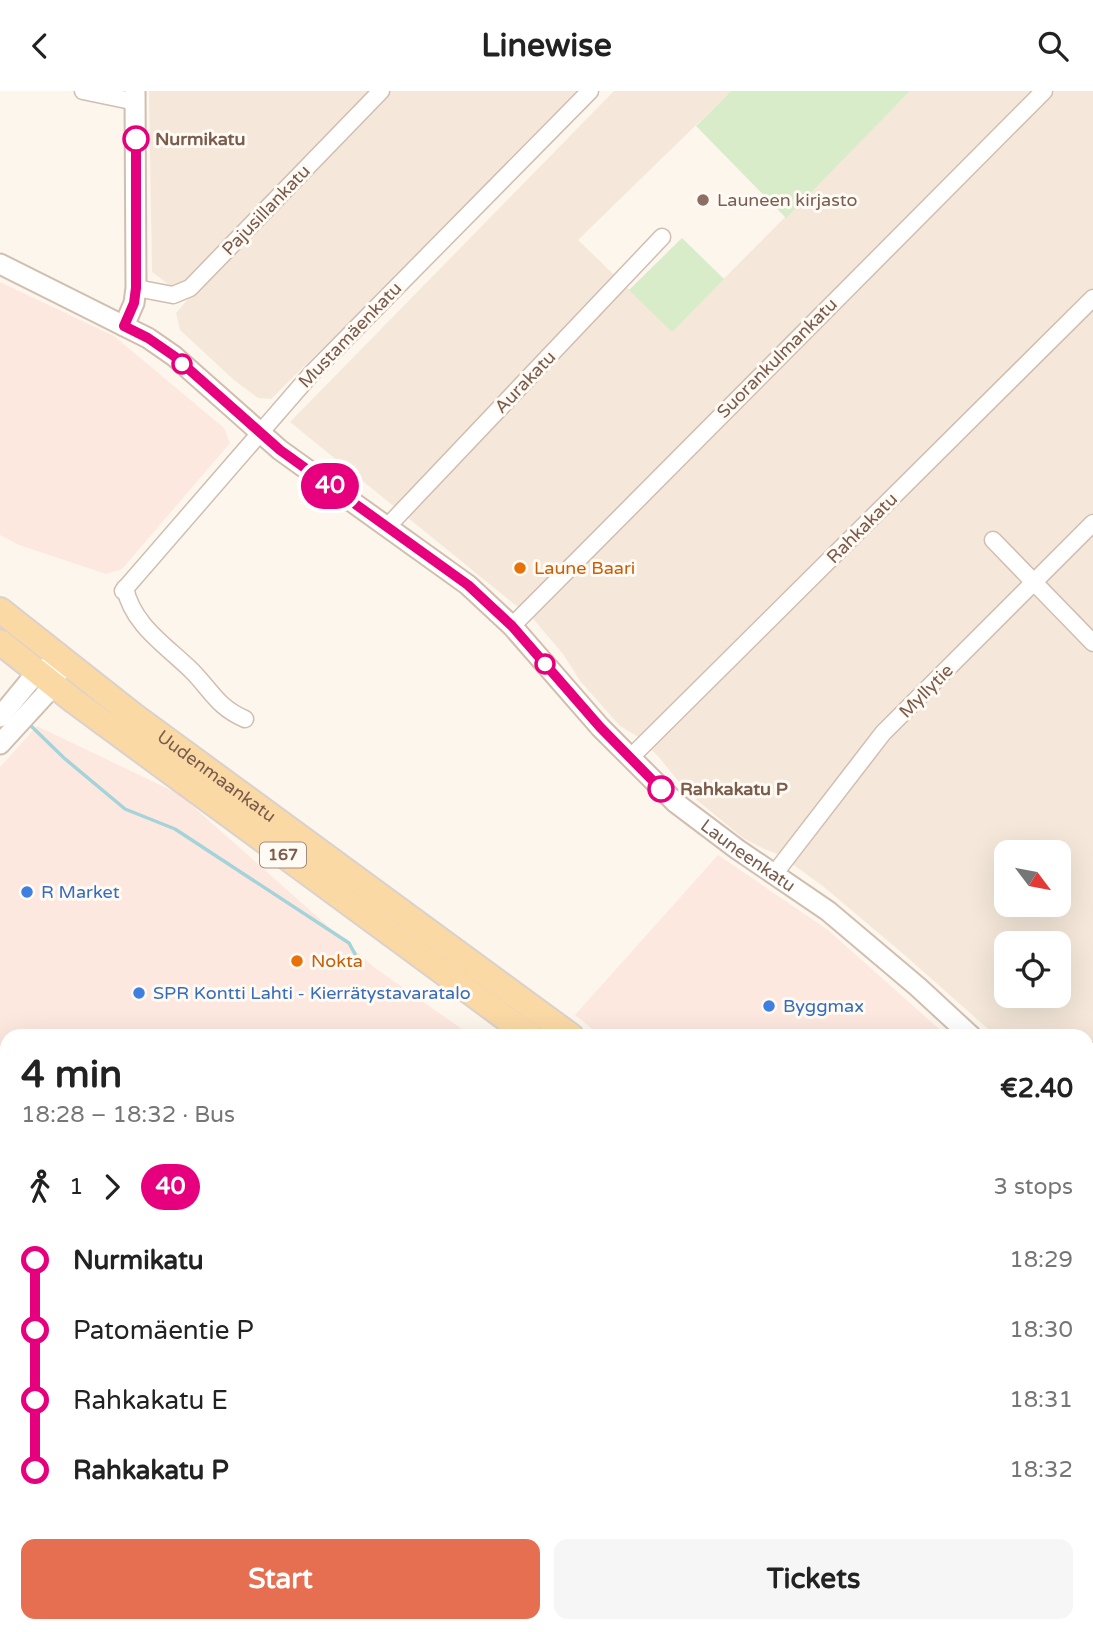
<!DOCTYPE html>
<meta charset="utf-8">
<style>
:root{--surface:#fff;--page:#f6f6f6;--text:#222;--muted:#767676;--accent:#e76f51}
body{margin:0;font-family:"Varela Round",sans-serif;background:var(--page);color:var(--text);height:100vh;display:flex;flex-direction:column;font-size:26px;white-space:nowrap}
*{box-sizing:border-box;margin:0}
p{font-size:23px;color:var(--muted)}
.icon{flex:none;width:38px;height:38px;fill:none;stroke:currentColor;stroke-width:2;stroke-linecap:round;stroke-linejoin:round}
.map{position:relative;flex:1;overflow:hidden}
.drawer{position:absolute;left:0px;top:938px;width:1094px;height:604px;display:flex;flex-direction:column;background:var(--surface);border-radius:21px 21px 0 0;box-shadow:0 7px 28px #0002}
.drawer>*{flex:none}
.badge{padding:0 14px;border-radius:23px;font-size:24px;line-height:46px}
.needle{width:46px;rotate:122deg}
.fabs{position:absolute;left:994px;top:749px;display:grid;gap:14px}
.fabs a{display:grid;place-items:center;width:77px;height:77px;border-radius:14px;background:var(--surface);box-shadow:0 7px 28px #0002;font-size:35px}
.map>.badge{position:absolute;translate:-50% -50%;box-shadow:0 0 0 4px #fff}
.legs{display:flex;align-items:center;gap:10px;height:77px;padding:0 21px;font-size:23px}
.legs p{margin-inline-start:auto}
.overview{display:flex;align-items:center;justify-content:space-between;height:119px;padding:0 21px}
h1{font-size:38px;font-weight:700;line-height:52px}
.primary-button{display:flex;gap:14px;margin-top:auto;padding:14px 21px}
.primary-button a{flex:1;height:80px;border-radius:14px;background:var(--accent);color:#fff;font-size:28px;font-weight:700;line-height:80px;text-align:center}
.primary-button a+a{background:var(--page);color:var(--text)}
ul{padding:0 21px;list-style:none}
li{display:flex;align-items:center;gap:24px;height:70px;font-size:26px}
li i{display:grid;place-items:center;width:10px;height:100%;margin:0 9px;background:currentColor}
li i::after{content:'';width:18px;height:18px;margin:-9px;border:5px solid;border-radius:50%;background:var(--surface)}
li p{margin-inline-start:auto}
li:first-child i{background:linear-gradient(#0000 50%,currentColor 0)}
li:last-child i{background:linear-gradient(currentColor 50%,#0000 0)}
header{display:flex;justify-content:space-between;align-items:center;height:91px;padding:0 21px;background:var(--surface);font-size:32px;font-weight:700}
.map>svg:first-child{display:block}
</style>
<header><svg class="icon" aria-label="back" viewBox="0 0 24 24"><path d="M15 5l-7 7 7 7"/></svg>Linewise<svg class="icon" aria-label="search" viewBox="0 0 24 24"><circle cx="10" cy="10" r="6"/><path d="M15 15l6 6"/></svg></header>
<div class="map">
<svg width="1093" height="1541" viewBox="0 0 1093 1541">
<rect width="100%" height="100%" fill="#fdf6ec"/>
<g fill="#f5e8da" fill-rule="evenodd">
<polygon points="149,0 584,0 271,308 258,307 234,289 180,239 176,222 188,208 152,181"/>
<path d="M614,0H731L578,149L672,240L910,0H1093V1033L1087,1027V945H996L908,867L824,796L780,764L766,759L743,747L687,701L658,665L637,645L620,635L580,590L563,563L535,530L290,331ZM1006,761H1059V814H1006ZM1006,852H1059V905H1006Z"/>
<polygon points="9,1535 243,1535 242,1541 8,1541"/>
</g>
<g fill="#fde8e0">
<polygon points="0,191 114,245 224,337 230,352 122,478 106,483 19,454 0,444"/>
<polygon points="37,635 179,703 375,877 472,945 7,945 7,1015 0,1009 0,676"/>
<polygon points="718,764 828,839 947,945 601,945 575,924"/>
<polygon points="1087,1095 1093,1100 1093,1245 1087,1251"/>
<polygon points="1087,1450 1093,1454 1093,1541 1012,1541 1013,1535 1087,1535"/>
<polygon points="588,1535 922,1535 921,1541 582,1541"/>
</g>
<g fill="#d8ecc9">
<polygon points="731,0 910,0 786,127 696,35"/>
<polygon points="682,147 724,188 672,241 629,199"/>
<path d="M7,1125V1201C3,1176 0,1148 7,1125Z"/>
<polygon points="256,1535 345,1535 348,1541 255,1541"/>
</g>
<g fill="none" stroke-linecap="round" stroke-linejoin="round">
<polyline stroke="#a5d3da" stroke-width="3.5" points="28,632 64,667 125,718 175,738 349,852 355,863"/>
<defs>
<g id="minor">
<polyline points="83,0 136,11"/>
<polyline points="136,197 173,204 190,197 381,0"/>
<polyline points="388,435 662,146"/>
<polyline points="993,449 1093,552"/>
<path d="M125,497C133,535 167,555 193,581C213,602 218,616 245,628"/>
<polyline points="123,500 312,282 590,0"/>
<polyline points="512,535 1044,0"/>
<polyline points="630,667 1093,207"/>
<polyline points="775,782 883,642 1093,432"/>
<polyline points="1087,967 1093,960"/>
<polyline points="0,1234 7,1295"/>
<polyline points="0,1516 7,1476"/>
</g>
<g id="tertiary">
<path id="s1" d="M0,173L148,247L174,265L280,359L468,494L512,535L600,636L676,712L737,758L828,820L918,896L971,945"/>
<polyline points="124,235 134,212 136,197 135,0"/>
<polyline points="0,626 37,581 48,576"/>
<polyline points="0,653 54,594 58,580"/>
<polyline points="0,1036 7,1042"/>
<polyline points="1087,1046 1093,1051"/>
<polyline points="1087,1069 1093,1075"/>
<polyline points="0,1357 7,1356"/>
<polyline points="386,1535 389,1541"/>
<polyline points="549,1541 554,1535"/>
</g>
<g id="secondary">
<polyline points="1087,1278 1093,1272"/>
<polyline points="1087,1311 1093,1304"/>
<polyline points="961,1541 962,1535"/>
<polyline points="981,1541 982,1535"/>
</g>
<g id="primary">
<path id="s2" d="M0,519L133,624L571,945"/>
<polyline points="0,551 74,610 530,945"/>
<polyline points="1087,1372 1093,1377"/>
<polyline points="1087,1408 1093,1414"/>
</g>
</defs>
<use href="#minor" stroke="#d1beb0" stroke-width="19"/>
<use href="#tertiary" stroke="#d1beb0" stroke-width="23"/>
<use href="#secondary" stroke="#d6c0b0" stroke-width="24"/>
<use href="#primary" stroke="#dad1cd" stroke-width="28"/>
<use href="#minor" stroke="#fff" stroke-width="16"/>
<use href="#tertiary" stroke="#fff" stroke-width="19"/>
<use href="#secondary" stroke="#fff" stroke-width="21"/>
<use href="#primary" stroke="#fbd9a5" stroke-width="24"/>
</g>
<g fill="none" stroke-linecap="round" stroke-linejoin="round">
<defs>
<polyline id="line-1" points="136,48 136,197 134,212 124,235 148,247 174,265 280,359 468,494 512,535 600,636 661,698"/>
</defs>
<use href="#line-1" stroke="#fff" stroke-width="16"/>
<use href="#line-1" stroke="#e6007e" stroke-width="10"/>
</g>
<g fill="#fff" stroke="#e6007e" stroke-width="3.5">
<circle cx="136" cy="48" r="12"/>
<circle cx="182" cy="273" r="9"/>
<circle cx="545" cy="573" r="9"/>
<circle cx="661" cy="698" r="12"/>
</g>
<circle fill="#8d6e63" stroke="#fffaf3" stroke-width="2.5" cx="703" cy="109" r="7"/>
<g fill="#e8710a" stroke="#fffaf3" stroke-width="2.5">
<circle cx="520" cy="477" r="7"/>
<circle cx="297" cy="870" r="7"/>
</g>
<g fill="#3f7fe0" stroke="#fffaf3" stroke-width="2.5">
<circle cx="27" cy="801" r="7"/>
<circle cx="139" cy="902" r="7"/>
<circle cx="769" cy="915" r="7"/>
</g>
<g text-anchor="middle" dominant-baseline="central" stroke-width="6" stroke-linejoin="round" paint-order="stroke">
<rect fill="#fffaf3" stroke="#a28b7f" stroke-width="2" x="260" y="751.5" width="46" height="25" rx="5"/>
<g font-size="16" font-weight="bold" fill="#7a5c4d">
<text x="283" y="764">167</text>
</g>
<g font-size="18" font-weight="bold" fill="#7a5c4d" stroke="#fffaf3" text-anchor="start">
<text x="155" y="48">Nurmikatu</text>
<text x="680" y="698">Rahkakatu P</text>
</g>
<g font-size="18" fill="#785e54" stroke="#fffaf3" text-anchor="start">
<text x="717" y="109">Launeen kirjasto</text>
</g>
<g font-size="18" fill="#7a5c4d" stroke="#fffaf3">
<text transform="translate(266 119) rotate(-46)">Pajusillankatu</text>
<text transform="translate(350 244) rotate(-46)">Mustamäenkatu</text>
<text transform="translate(777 267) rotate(-45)">Suorankulmankatu</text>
<text transform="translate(525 291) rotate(-46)">Aurakatu</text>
<text transform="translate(862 437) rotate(-45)">Rahkakatu</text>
<text transform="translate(926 600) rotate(-45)">Myllytie</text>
<text stroke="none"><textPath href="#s2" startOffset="273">Uudenmaankatu</textPath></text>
<text stroke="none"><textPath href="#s1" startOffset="961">Launeenkatu</textPath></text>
</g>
<g font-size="18" fill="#c56008" stroke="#fffaf3" text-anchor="start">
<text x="534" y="477">Laune Baari</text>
<text x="311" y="870">Nokta</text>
</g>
<g font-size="18" fill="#366cbe" stroke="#fffaf3" text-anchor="start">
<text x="41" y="801">R Market</text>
<text x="153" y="902">SPR Kontti Lahti - Kierrätystavaratalo</text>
<text x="783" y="915">Byggmax</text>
</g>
</g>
</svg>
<div class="fabs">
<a><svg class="needle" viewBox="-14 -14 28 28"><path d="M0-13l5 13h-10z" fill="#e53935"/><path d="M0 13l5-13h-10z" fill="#767676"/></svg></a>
<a><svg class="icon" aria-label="locate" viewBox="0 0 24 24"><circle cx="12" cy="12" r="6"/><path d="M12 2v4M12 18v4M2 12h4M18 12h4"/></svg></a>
</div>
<b class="badge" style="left:330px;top:395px;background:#e6007e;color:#fff">40</b>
<section class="drawer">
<div class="overview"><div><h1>4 min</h1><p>18:28 – 18:32 · Bus</p></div><b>€2.40</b></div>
<div class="legs"><svg class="icon" aria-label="walk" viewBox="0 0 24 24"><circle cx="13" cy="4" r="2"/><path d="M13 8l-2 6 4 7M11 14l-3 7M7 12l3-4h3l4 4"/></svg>1<svg class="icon" aria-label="forward" viewBox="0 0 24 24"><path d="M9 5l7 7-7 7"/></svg><b class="badge" style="background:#e6007e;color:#fff">40</b><p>3 stops</p></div>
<ul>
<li><i style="color:#e6007e"></i><b>Nurmikatu</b><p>18:29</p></li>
<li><i style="color:#e6007e"></i><span>Patomäentie P</span><p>18:30</p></li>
<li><i style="color:#e6007e"></i><span>Rahkakatu E</span><p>18:31</p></li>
<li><i style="color:#e6007e"></i><b>Rahkakatu P</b><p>18:32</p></li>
</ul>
<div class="primary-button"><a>Start</a><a>Tickets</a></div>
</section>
</div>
